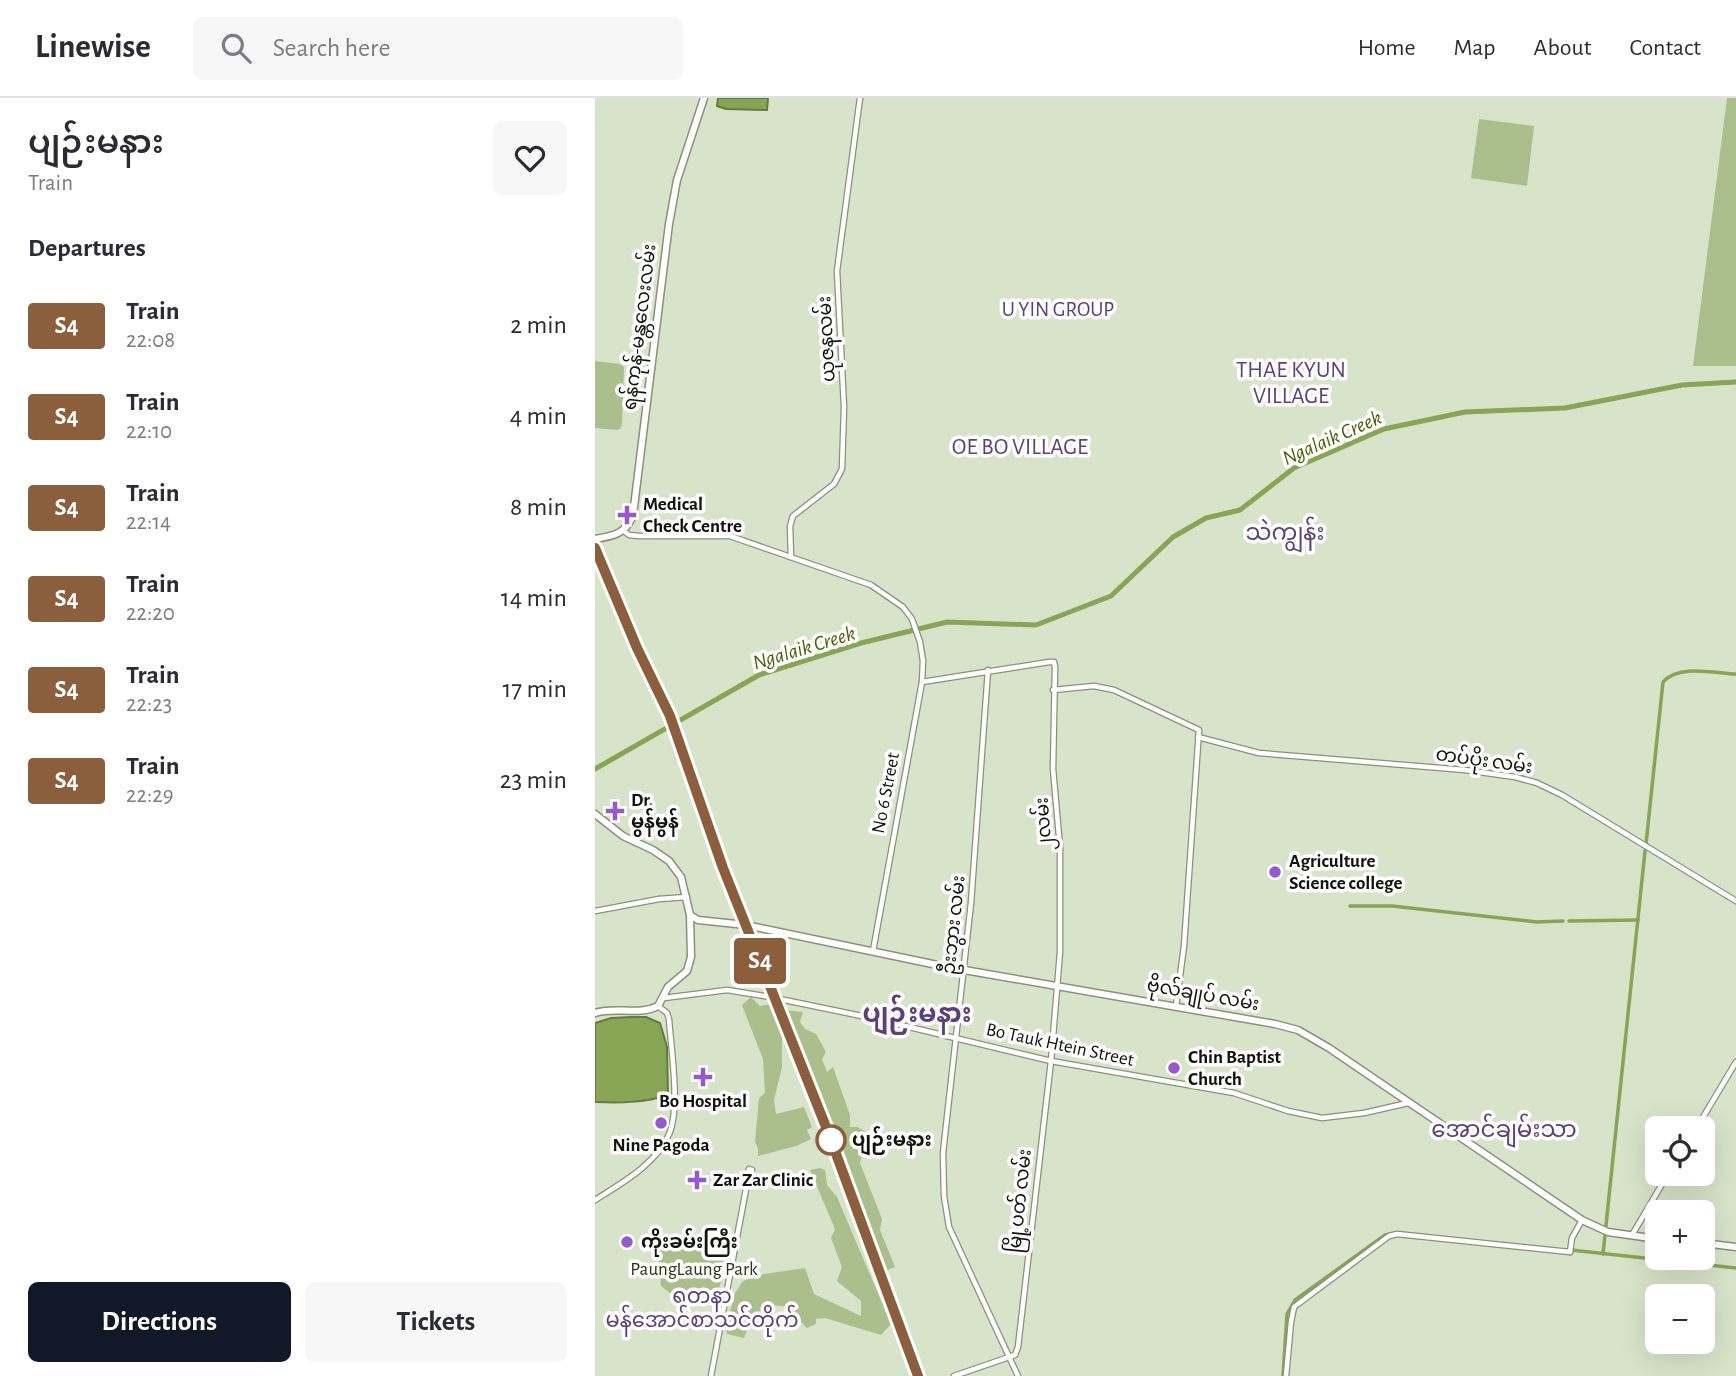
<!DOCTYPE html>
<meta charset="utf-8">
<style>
:root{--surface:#fff;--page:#f7f7f7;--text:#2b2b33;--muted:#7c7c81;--line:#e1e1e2;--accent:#111827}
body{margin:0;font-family:"Alegreya Sans","Noto Sans Myanmar",sans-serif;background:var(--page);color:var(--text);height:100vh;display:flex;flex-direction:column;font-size:26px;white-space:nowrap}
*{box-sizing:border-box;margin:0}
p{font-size:23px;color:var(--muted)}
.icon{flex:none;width:38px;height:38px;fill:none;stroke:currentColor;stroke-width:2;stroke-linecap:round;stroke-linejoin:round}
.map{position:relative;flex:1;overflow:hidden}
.sheet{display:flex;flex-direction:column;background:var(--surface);width:595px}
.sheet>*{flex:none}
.badge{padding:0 14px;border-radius:5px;font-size:24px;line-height:46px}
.tools{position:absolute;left:1050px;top:1018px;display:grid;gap:14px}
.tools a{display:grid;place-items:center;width:70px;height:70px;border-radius:10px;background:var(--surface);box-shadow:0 7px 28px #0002;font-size:35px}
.map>.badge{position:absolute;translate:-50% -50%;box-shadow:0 0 0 4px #fff}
h2{padding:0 28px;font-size:26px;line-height:63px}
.round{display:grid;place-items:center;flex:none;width:74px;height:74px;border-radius:10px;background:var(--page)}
.summary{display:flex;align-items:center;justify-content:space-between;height:119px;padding:0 28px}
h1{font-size:33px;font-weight:600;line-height:52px}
.cta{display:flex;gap:14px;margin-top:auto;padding:14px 28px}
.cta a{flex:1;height:80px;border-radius:10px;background:var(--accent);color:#fff;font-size:28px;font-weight:600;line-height:80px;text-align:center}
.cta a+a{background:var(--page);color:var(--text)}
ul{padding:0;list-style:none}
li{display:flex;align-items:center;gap:21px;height:91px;padding:0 28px}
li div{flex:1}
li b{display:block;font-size:26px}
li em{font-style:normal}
li .badge{min-width:77px;font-weight:700;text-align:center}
header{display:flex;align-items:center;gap:42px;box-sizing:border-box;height:98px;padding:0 35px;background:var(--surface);border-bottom:2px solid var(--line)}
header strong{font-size:33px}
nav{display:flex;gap:38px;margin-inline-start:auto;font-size:24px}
.search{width:490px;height:63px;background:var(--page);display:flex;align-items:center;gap:18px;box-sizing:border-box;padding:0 24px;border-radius:10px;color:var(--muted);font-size:26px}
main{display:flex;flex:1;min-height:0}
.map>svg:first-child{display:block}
</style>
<header>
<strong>Linewise</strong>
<div class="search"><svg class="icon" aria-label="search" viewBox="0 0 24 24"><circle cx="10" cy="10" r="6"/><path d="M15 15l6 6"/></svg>Search here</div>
<nav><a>Home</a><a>Map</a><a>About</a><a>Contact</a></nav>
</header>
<main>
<section class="sheet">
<div class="summary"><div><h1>ပျဉ်းမနား</h1><p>Train</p></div><a class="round"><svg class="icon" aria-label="heart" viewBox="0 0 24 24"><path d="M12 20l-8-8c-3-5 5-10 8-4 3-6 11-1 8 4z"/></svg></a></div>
<h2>Departures</h2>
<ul>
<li><span class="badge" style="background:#8b5e3c;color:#fff">S4</span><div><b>Train</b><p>22:08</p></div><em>2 min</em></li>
<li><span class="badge" style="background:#8b5e3c;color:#fff">S4</span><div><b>Train</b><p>22:10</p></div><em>4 min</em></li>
<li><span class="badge" style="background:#8b5e3c;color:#fff">S4</span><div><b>Train</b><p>22:14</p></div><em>8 min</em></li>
<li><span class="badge" style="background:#8b5e3c;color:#fff">S4</span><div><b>Train</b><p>22:20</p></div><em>14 min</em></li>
<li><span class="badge" style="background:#8b5e3c;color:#fff">S4</span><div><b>Train</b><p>22:23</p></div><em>17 min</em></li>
<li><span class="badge" style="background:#8b5e3c;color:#fff">S4</span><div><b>Train</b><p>22:29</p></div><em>23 min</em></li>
</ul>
<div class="cta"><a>Directions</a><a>Tickets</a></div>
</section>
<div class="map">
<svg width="1141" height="1278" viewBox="0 0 1141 1278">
<rect width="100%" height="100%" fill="#d8e4c9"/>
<g fill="#aabf8b">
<polygon points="1132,0 1141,0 1141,268 1098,268"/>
<polygon points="884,21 939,28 932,88 876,80"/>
<polygon points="0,263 25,266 29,269 27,325 26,330 22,332 0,330"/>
<polygon points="156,899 165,908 187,904 190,912 208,914 205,924 210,931 221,936 231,954 227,961 232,974 238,969 255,1017 255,1029 262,1029 273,1035 265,1065 287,1121 285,1132 300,1169 288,1174 190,932 187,930 187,969 179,1002 181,1016 209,1009 217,1029 212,1032 216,1041 201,1048 163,1058 163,1050 160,1044 164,1000 170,995 168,961 147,907"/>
<polygon points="225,1070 230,1072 232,1087 242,1099 296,1226 286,1237 230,1220 221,1221 221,1226 212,1230 206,1224 197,1224 193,1209 177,1207 155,1225 149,1240 132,1236 131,1229 140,1195 148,1183 169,1176 210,1170 219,1196 266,1218 266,1203 242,1183 247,1169 236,1140 240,1131 215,1072"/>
<polygon points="103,1146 134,1157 123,1194 75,1195 66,1188 63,1150"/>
</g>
<g fill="#88a555" stroke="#647a3f" stroke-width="2">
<polygon points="123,0 173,0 172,12 131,11 122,8"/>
<path d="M36,919H51L65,925L72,949L73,997C49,1005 25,1005 0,1004V925L16,920Z"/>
</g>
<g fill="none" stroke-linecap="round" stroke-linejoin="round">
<g stroke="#88a555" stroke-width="3.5">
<path d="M1051,746L1068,584C1083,566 1119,575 1141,576"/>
<polyline points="755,808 797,808 942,824 968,823"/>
<polyline points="974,823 1043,822"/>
<polyline points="976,1152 1141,1170"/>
<polyline points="1008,1156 1050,753"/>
<polyline points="688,1278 692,1216 700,1202 790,1137 801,1135"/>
</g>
<polyline stroke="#88a555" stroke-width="5" points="0,671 164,577 266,545 352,524 441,527 516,498 578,439 611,420 645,412 699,370 789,331 870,314 970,310 1087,287 1141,284"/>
<defs>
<g id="minor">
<polyline points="29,433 34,437 44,438 135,438 276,487 308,509 317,521 325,544 328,563 327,584 278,853"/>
<polyline points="196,459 195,428 198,418 239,386 247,371 249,309 242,173 265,0"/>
<polyline points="393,572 376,805 348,1055 349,1098 354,1129 423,1278"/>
<polyline points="327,584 454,564 459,564 460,569 458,671 465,749 465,854 456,963 423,1249 420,1257 359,1278"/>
<polyline points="458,592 499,588 519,592 604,632 589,848 581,908"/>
<polyline points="603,639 664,655 870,672 920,679 942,685 967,697 1141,803"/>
<polyline points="0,813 64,801 92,799"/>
<polyline points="69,900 132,892 175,899 281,921 456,963 639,995 693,1013 727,1020 769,1015 813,1005"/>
<polyline points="1101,1031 1141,964"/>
<polygon points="154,1071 157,1072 156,1075 153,1074"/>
<path d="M0,1102C27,1085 63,1065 75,1034C85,1007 76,950 74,921L72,915L63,908"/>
<polyline points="1037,1137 1073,1076"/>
<polyline points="975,1154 977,1140 987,1122"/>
<polyline points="116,1278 154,1075"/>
<polyline points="691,1278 696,1224 699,1209 794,1138 802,1136 975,1154"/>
</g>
<g id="major">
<path d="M0,441C18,438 31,436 38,417L74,126L82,82L109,0"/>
<path d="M0,716L28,738L58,752L74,763L86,779L95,817L96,859L92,873L73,889L63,908C44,918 20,908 0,915"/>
<polyline points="95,817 103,822 151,827 352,869 680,926 703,932 734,950 987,1122 1013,1134 1062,1141"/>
<polyline points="1108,1145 1141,1149"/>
</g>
</defs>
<use href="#minor" stroke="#879278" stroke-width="7"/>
<use href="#major" stroke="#879278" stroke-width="9"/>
<use href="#minor" stroke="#fff" stroke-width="4.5"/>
<use href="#major" stroke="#fff" stroke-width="6"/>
<defs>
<polyline id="rail" points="0,450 42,550 75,618 128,770 233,1034 323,1278"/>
</defs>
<use href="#rail" stroke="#2d3226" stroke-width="4.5"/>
<use href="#rail" stroke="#fff" stroke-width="2" stroke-dasharray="5" stroke-linecap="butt"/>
</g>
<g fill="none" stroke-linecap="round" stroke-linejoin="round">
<defs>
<polyline id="line" points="0,450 42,550 75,618 128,770 233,1034 323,1278"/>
</defs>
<use href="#line" stroke="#fff" stroke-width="16"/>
<use href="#line" stroke="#8b5e3c" stroke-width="10"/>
</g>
<g fill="#9658ce" stroke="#fff" stroke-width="2.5">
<path d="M28.5 406.5h7v7h7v7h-7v7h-7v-7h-7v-7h7z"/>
<path d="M16.5 702.5h7v7h7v7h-7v7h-7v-7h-7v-7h7z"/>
<circle cx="680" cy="774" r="7"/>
<circle cx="579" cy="970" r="7"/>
<path d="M104.5 968.5h7v7h7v7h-7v7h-7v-7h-7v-7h7z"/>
<circle cx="66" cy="1025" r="7"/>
<path d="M98.5 1071.5h7v7h7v7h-7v7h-7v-7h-7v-7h7z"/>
<circle cx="32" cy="1144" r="7"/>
</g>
<circle fill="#fff" stroke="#8b5e3c" stroke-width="3.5" cx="236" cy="1042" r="14"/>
<g text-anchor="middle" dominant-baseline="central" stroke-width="7" stroke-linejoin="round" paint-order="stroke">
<g font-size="19" fill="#10140b" stroke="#fff">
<text transform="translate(45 229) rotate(-83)">ရန်ကုန်-မန္တလေးလမ်း</text>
<text transform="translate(232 241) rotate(-93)">ယုဇနလမ်း</text>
<text transform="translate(889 663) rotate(8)">တပ်ပိုး လမ်း</text>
<text transform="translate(291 695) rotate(-79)">No 6 Street</text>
<text transform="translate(449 726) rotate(-94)">၂လမ်း</text>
<text transform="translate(359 827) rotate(-84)">ဦးဘွား လမ်း</text>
<text transform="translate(608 897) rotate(10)">ဗိုလ်ချုပ် လမ်း</text>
<text transform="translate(465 947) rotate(12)">Bo Tauk Htein Street</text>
<text transform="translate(425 1103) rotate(-84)">မြို့ပတ် လမ်း</text>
</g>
<g font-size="19" font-weight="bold" fill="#10140b" stroke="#fff" text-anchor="start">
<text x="48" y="406">Medical<tspan x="48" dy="22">Check Centre</tspan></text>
<text x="36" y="702">Dr.<tspan x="36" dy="22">မွန်မွန်</tspan></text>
<text x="694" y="763">Agriculture<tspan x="694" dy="22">Science college</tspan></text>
<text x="593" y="959">Chin Baptist<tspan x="593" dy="22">Church</tspan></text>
<text x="108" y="1003" text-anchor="middle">Bo Hospital</text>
<text x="66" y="1047" text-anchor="middle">Nine Pagoda</text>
<text x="118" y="1082">Zar Zar Clinic</text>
<text x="46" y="1144">ကိုးခမ်းကြီး</text>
</g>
<g font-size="19" font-weight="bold" fill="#10140b" stroke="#fff" text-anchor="start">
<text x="257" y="1042">ပျဉ်းမနား</text>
</g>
<g font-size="19" fill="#2a3614" stroke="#fff">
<text x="99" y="1171">PaungLaung Park</text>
</g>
<g font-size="21" fill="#5d3f7a" stroke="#fff">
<text x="463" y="211">U YIN GROUP</text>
<text x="107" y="1198">ရတနာ<tspan x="107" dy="24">မန်အောင်စာသင်တိုက်</tspan></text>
</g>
<g font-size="21" font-style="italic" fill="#466002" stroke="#fff">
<text transform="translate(737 340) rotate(-24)">Ngalaik Creek</text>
<text transform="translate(209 550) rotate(-17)">Ngalaik Creek</text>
</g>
<g font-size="23" fill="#5d3f7a" stroke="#fff">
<text x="696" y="272">THAE KYUN<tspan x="696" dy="26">VILLAGE</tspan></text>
<text x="425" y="349">OE BO VILLAGE</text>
<text x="690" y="435">သဲကျွန်း</text>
<text x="909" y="1032">အောင်ချမ်းသာ</text>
</g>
<g font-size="26" font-weight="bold" fill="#5d3f7a" stroke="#fff">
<text x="322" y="916">ပျဉ်းမနား</text>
</g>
</g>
</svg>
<div class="tools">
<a><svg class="icon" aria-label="locate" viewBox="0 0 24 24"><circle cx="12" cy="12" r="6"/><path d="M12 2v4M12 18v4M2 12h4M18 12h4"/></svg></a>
<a>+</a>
<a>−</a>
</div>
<b class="badge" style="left:165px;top:863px;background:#8b5e3c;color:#fff">S4</b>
</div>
</main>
